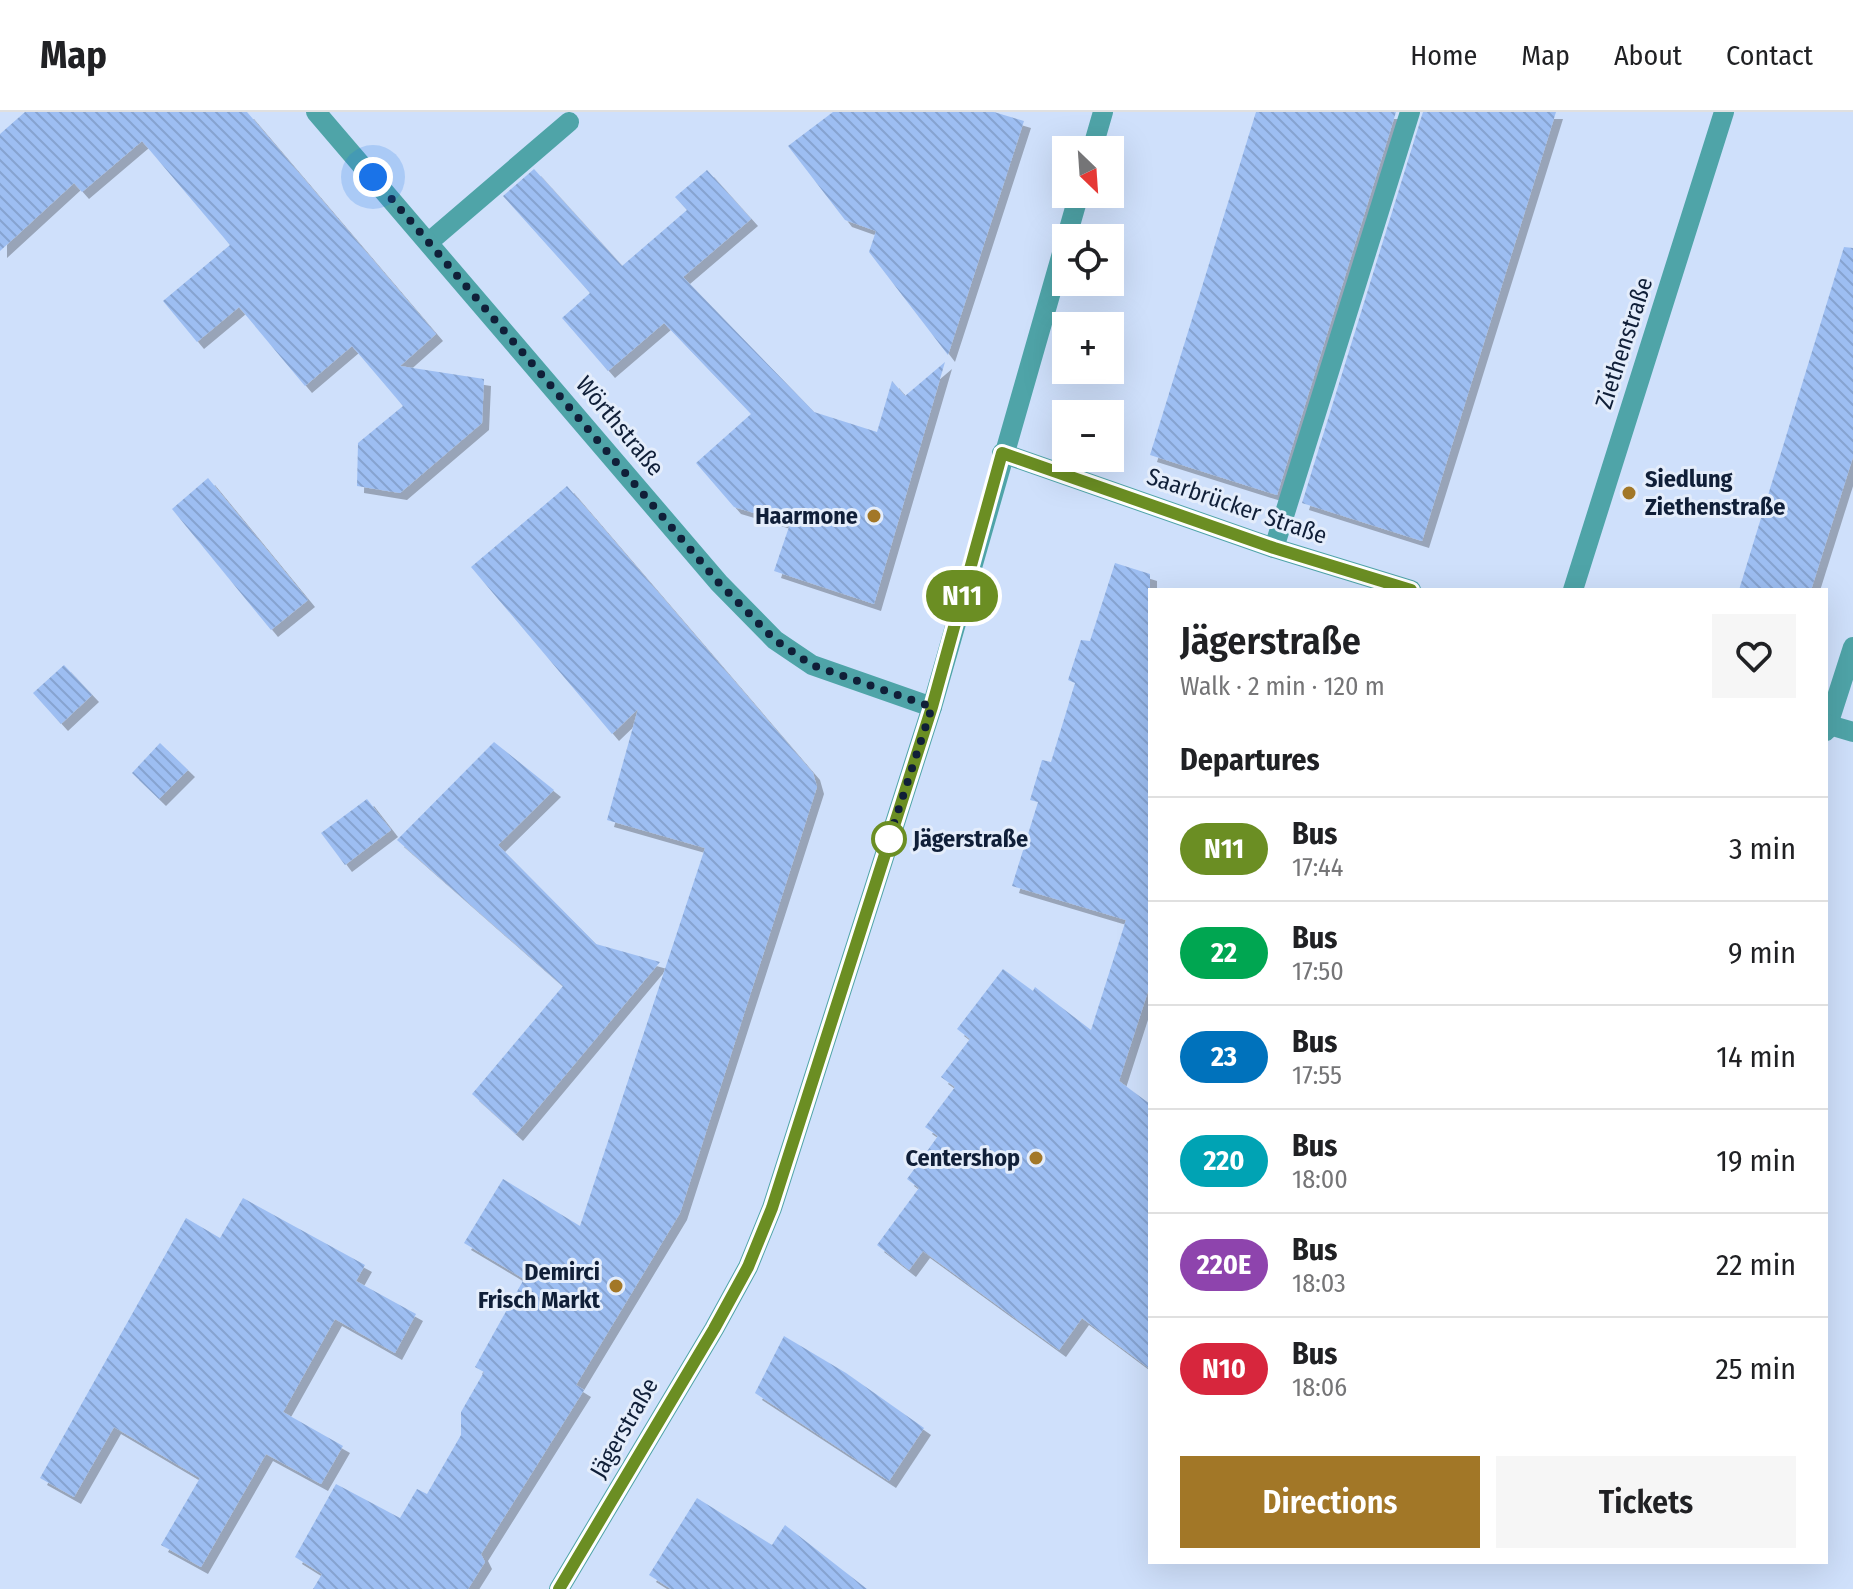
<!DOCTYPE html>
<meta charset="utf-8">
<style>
:root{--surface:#fff;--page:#f6f6f6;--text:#202124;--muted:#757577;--line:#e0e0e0;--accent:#a27727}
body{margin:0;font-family:"Fira Sans Condensed",sans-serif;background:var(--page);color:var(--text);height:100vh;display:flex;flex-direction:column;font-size:30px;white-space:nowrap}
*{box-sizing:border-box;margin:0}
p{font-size:26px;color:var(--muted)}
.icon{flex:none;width:44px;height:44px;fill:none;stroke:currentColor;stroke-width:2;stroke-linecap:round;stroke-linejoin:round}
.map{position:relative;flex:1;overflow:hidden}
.details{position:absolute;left:1148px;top:476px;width:680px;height:976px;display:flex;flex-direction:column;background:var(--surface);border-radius:0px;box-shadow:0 8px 32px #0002}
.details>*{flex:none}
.badge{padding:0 16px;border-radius:26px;font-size:28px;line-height:52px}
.needle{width:52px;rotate:155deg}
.controls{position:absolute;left:1052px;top:24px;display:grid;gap:16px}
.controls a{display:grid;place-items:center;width:72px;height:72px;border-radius:0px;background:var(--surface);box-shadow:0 8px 32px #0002;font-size:40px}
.you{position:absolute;width:40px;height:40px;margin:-20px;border:6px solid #fff;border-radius:50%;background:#1a73e8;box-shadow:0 0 0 12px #1a73e833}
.map>.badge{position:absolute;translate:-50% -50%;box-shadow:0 0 0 4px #fff}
h2{padding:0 32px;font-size:30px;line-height:72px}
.round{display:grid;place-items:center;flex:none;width:84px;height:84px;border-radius:0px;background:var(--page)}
.headline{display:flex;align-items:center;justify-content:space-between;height:136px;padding:0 32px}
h1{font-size:38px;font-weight:600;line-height:60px}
.action{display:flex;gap:16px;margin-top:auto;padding:16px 32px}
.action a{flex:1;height:92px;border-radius:0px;background:var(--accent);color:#fff;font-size:32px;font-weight:600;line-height:92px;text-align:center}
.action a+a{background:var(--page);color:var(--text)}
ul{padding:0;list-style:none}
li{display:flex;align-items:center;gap:24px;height:104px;padding:0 32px;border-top:2px solid var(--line)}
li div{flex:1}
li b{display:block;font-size:30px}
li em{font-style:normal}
li .badge{min-width:88px;font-weight:700;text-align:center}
header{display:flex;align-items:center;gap:48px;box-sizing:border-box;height:112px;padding:0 40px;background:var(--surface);border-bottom:2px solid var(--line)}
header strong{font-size:38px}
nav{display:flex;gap:44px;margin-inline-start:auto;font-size:28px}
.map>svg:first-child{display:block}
</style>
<header>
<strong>Map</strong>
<nav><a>Home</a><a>Map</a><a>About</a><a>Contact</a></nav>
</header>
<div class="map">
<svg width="1853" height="1477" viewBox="0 0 1853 1477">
<defs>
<pattern id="building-back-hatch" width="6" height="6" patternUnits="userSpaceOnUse" patternTransform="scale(2)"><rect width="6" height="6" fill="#9dbef2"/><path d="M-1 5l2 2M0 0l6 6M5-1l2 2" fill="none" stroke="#86a3d0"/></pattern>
<filter id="shadow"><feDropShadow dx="7" dy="7" stdDeviation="0" flood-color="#0004"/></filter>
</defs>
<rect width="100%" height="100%" fill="#cfe0fb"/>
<g fill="url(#building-back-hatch)" filter="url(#shadow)">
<polygon points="25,0 247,0 436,222 400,254 484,267 482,311 400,381 357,374 358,331 403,294 352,234 305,274 239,195 197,230 163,189 230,133 142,29 82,80 74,71 0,139 0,22"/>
<polygon points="833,0 994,0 1024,9 948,243 869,140 876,119 845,108 788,34"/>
<polygon points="1256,0 1396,0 1277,383 1150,343"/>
<polygon points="1423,0 1556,0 1422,429 1302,391"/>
<polygon points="534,57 622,154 687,98 675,85 707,58 751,107 683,165 814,300 877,320 892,269 905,284 945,250 874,492 774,459 790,412 734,395 696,351 751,302 664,211 608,259 562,206 590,181 503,84"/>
<polygon points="1844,135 1853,136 1853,345 1811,478 1739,478"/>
<polygon points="208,366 308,488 271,518 172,397"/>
<polygon points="567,374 813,661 817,675 680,1101 576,1273 584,1278 481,1442 485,1450 468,1477 313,1477 322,1462 295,1445 336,1372 400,1406 417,1377 427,1382 461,1323 461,1300 484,1260 475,1255 524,1167 464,1131 503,1067 580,1114 705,736 607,708 638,597 612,622 471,455"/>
<polygon points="1115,451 1150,462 1150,873 1119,969 1150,992 1150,1257 1082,1206 1059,1238 923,1139 909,1158 877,1133 919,1076 907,1067 938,1024 925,1015 955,975 941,965 970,927 957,917 1003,857 1033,879 1035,875 1091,918 1126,808 1012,774 1038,690 1030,688 1042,648 1051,650 1075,571 1068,568 1081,528 1090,529"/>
<polygon points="64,553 92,583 61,612 33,581"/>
<polygon points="494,630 554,678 498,733 596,832 660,850 516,1022 472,982 563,874 397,728"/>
<polygon points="160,631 188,658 159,687 132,661"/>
<polygon points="367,687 391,718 345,753 321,721"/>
<polygon points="243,1086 365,1153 356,1169 416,1202 395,1241 335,1207 283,1300 343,1334 321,1372 266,1342 201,1455 161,1433 200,1366 114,1315 74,1385 40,1366 186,1106 220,1126"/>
<polygon points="784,1224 846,1261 924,1316 889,1369 755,1281"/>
<polygon points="697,1386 772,1433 785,1413 867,1477 671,1477 649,1463"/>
</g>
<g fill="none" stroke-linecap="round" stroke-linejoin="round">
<g stroke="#4fa4a8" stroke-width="20">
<polyline points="429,130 569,10"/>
<polyline points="1274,436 1410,0"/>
<polyline points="1826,619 1853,535"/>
</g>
<g stroke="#4fa4a8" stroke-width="20">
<polyline points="316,0 719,471 775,528 812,553 932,595"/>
<polyline points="1002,341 1274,436 1411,478"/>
<polyline points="1573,478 1724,0"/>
<polyline points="1826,612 1853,620"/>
</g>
<g stroke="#4fa4a8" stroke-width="20">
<polyline points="1092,38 1103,0"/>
<polyline points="559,1477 714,1217 748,1155 772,1096 932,595 1079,82"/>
</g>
</g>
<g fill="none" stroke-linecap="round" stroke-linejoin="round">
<defs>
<polyline id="line" points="559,1477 714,1217 748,1155 772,1096 932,595 1002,341 1274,436 1411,478"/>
</defs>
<use href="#line" stroke="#fff" stroke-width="18"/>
<use href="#line" stroke="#6b8e23" stroke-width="12"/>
<polyline stroke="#101f38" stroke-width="8" stroke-dasharray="0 14.4" points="373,65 719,471 775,528 812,553 932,595 889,727"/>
</g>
<g fill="#a27727" stroke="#e4edfb" stroke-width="3">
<circle cx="1629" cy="381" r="8"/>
<circle cx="874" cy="404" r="8"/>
<circle cx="1036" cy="1046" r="8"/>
<circle cx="616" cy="1174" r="8"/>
</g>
<circle fill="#fff" stroke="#6b8e23" stroke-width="4" cx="889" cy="727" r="16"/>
<g text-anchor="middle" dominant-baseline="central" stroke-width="6" stroke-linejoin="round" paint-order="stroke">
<g font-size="24" fill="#101f38" stroke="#e4edfb">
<text transform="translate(1624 231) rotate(-72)">Ziethenstraße</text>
<text transform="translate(620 314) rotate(50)">Wörthstraße</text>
<text transform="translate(1237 394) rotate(19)">Saarbrücker Straße</text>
<text transform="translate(624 1316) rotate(-60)">Jägerstraße</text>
</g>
<g font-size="24" font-weight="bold" fill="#101f38" stroke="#e4edfb" text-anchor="end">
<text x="1645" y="367" text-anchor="start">Siedlung<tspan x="1645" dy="28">Ziethenstraße</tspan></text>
<text x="858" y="404">Haarmone</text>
<text x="1020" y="1046">Centershop</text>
<text x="600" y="1160">Demirci<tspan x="600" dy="28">Frisch Markt</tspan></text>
</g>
<g font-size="24" font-weight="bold" fill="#101f38" stroke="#e4edfb" text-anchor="start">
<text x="913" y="727">Jägerstraße</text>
</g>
</g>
</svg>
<div class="controls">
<a><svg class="needle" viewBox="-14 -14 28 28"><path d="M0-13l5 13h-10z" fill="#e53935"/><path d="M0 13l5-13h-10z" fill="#757577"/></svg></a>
<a><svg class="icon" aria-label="locate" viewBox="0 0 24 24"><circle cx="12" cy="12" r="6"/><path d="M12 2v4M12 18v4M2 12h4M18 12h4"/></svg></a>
<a>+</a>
<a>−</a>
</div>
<div class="you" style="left:373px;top:65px"></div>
<b class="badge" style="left:962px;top:484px;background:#6b8e23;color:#fff">N11</b>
<section class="details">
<div class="headline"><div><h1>Jägerstraße</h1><p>Walk · 2 min · 120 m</p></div><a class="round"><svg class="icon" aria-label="heart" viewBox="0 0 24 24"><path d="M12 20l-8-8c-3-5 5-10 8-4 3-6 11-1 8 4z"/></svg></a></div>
<h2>Departures</h2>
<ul>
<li><span class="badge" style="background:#6b8e23;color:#fff">N11</span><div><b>Bus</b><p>17:44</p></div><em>3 min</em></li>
<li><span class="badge" style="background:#00a651;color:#fff">22</span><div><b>Bus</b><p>17:50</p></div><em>9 min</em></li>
<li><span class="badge" style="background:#0072bc;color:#fff">23</span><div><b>Bus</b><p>17:55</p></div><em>14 min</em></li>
<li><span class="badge" style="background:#00a3b4;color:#fff">220</span><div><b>Bus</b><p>18:00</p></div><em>19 min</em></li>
<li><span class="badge" style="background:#8e44ad;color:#fff">220E</span><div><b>Bus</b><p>18:03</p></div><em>22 min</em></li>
<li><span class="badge" style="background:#d7263d;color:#fff">N10</span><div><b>Bus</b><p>18:06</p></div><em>25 min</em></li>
</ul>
<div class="action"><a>Directions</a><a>Tickets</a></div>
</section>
</div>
